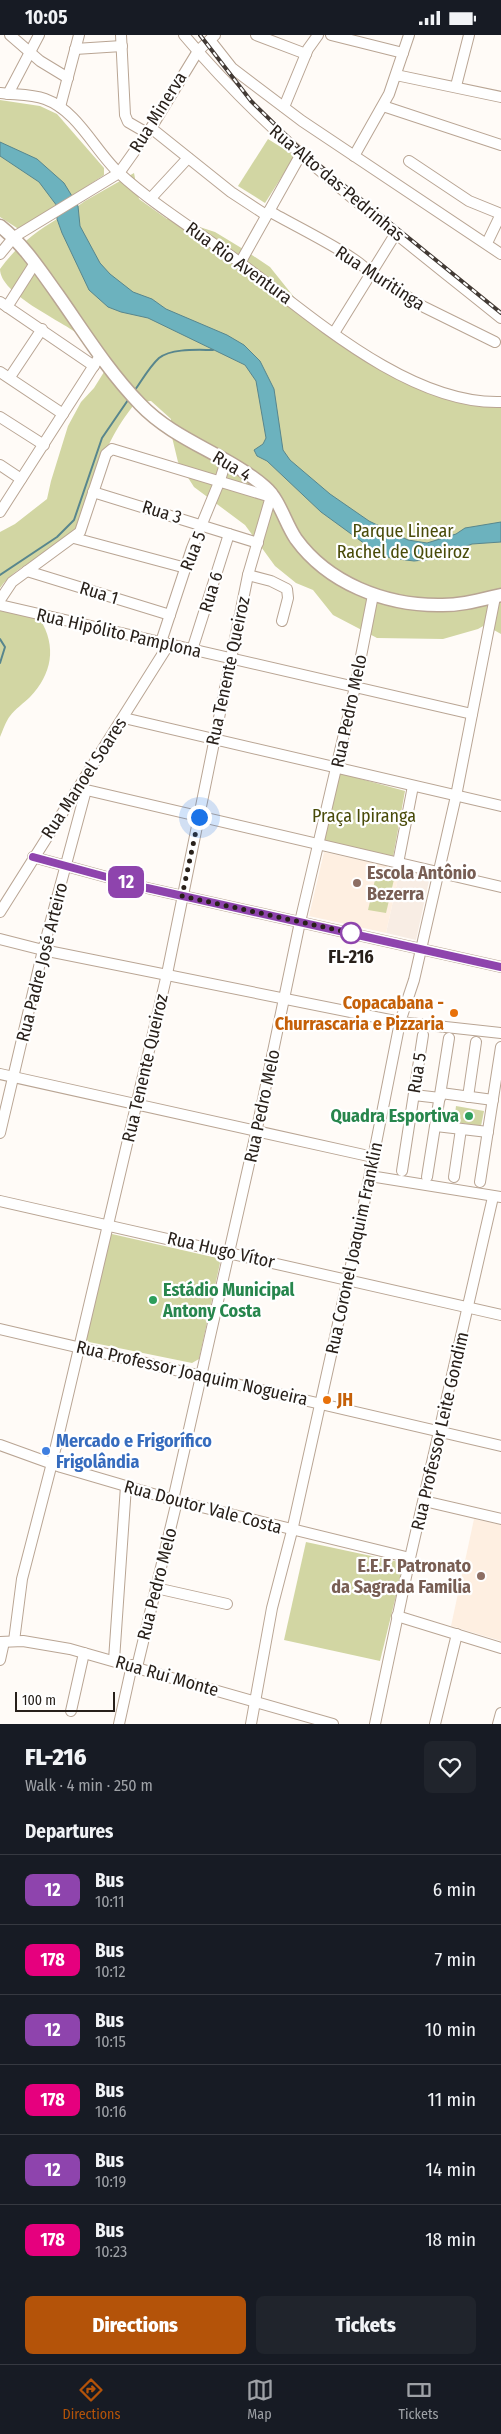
<!DOCTYPE html>
<meta charset="utf-8">
<style>
:root{--surface:#171b24;--page:#20242c;--text:#f1f3f6;--muted:#9ea1a6;--line:#363941;--accent:#b45309}
body{margin:0;font-family:"Fira Sans Condensed",sans-serif;background:var(--page);color:var(--text);height:100vh;display:flex;flex-direction:column;font-size:19px;white-space:nowrap}
*{box-sizing:border-box;margin:0}
p{font-size:16px;color:var(--muted)}
.icon{flex:none;width:28px;height:28px;fill:none;stroke:currentColor;stroke-width:2;stroke-linecap:round;stroke-linejoin:round}
.map{position:relative;height:1689px;overflow:hidden}
.panel{display:flex;flex-direction:column;background:var(--surface);flex:1}
.panel>*{flex:none}
.badge{padding:0 10px;border-radius:8px;font-size:18px;line-height:32px}
.scale{position:absolute;left:15px;bottom:12px;width:100px;box-sizing:border-box;padding-left:5px;border:2px solid #28201a;border-top:0;font-size:14px;line-height:18px;white-space:nowrap;color:#28201a;-webkit-text-stroke:4px #fff;paint-order:stroke}
.you{position:absolute;width:25px;height:25px;margin:-12px;border:4px solid #fff;border-radius:50%;background:#1a73e8;box-shadow:0 0 0 8px #1a73e833}
.map>.badge{position:absolute;translate:-50% -50%;box-shadow:0 0 0 2px #fff}
h2{padding:0 25px;font-size:19px;line-height:45px}
.round{display:grid;place-items:center;flex:none;width:52px;height:52px;border-radius:8px;background:var(--page)}
.summary{display:flex;align-items:center;justify-content:space-between;height:85px;padding:0 25px}
h1{font-size:24px;font-weight:800;line-height:38px}
.cta{display:flex;gap:10px;margin-top:auto;padding:10px 25px}
.cta a{flex:1;height:58px;border-radius:8px;background:var(--accent);color:#fff;font-size:20px;font-weight:800;line-height:58px;text-align:center}
.cta a+a{background:var(--page);color:var(--text)}
ul{padding:0;list-style:none}
li{display:flex;align-items:center;gap:15px;height:70px;padding:0 25px;border-top:1px solid var(--line)}
li div{flex:1}
li b{display:block;font-size:19px}
li em{font-style:normal}
li .badge{min-width:55px;font-weight:700;text-align:center}
.status{display:flex;justify-content:space-between;align-items:center;height:35px;padding:0 25px;background:var(--surface);direction:ltr}
.status svg{height:14px;fill:currentColor}
.tab-bar{display:flex;justify-content:space-around;align-items:center;height:70px;border-top:1px solid var(--line);background:var(--surface);font-size:14px;color:var(--muted)}
.tab-bar a{display:grid;justify-items:center;gap:2px}
.tab-bar .active{color:var(--accent)}
.map>svg:first-child{display:block}
</style>
<div class="status"><b>10:05</b><svg viewBox="0 0 49 12"><path d="M0 12V9h3v3zM5 12V6h3v6zM10 12V3h3v9zM15 12V0h3v12zM26 1h20v11H26zM47 4h2v5h-2z"/></svg></div>
<div class="map">
<svg width="501" height="1689" viewBox="0 0 501 1689">
<rect width="100%" height="100%" fill="#fffbf7"/>
<polygon fill="#f8ede4" points="400,834 430,841 416,905 386,898"/>
<g fill="#feefe1">
<polygon points="324,817 400,834 386,898 309,881"/>
<polygon points="474,1484 501,1490 501,1606 451,1591"/>
</g>
<g fill="#d2d6a3">
<polygon points="0,65 40,71 57,79 104,133 104,140 23,193 17,193 0,182"/>
<polygon points="268,104 295,121 265,168 238,151"/>
<path d="M134,138L139,164L167,184H175L215,197L243,214L270,232L314,287L383,335L501,371V599L485,590L478,594L443,604L377,603L333,580L313,555L296,548L275,531L245,490L194,452L178,427L171,398V384L151,366L136,367C114,395 105,415 93,448C89,460 83,486 76,495C55,519 18,527 0,553V497L15,489L47,464L51,446L68,391L81,367L94,353L109,329C98,319 89,308 78,299C60,285 0,259 0,234C15,213 35,197 57,184L58,187L78,175V171L85,166Z"/>
<path d="M0,572L40,584C57,612 52,639 30,662C24,668 15,674 10,681C6,686 3,695 0,702Z"/>
<polygon points="339,738 405,756 393,822 325,807 323,803"/>
<polygon points="378,832 396,836 386,878 368,875"/>
<polygon points="456,1071 484,1076 481,1091 454,1087"/>
<polygon points="112,1199 217,1223 220,1228 199,1324 192,1328 89,1307 85,1303 108,1202"/>
<polygon points="306,1507 404,1528 380,1626 284,1605"/>
</g>
<polygon fill="#6cb2be" stroke="#58868d" points="0,107 37,124 64,148 78,171 80,191 100,228 110,239 133,257 152,264 166,274 227,300 244,310 260,326 274,354 283,415 290,425 330,459 369,486 408,505 427,508 456,499 465,493 501,487 501,507 472,509 433,524 414,526 390,523 365,509 321,477 267,426 257,421 254,415 263,409 266,403 256,346 245,330 148,283 121,277 108,272 89,255 62,198 57,184 57,171 39,147 0,121"/>
<g fill="none" stroke-linecap="round" stroke-linejoin="round">
<g stroke="#58868d" stroke-width="2">
<path d="M135,355C142,345 150,331 159,323C172,313 198,315 213,315"/>
<polyline points="0,540 57,502 74,485 102,403 128,365"/>
<polyline points="0,604 5,612 0,628"/>
</g>
<defs>
<g id="minor">
<polyline points="10,0 40,26 68,43"/>
<polyline points="121,0 125,80 128,87 147,98"/>
<path d="M184,0C275,109 391,194 501,283"/>
<polyline points="256,0 306,19"/>
<polyline points="331,0 403,18"/>
<polyline points="210,5 232,33 302,86 501,219"/>
<polyline points="75,14 122,11"/>
<polyline points="396,40 501,62"/>
<polyline points="456,51 469,0"/>
<path d="M0,58C15,60 31,59 45,64C78,76 95,116 119,138C154,170 197,196 235,224C307,277 407,370 501,367"/>
<polyline points="8,59 39,0"/>
<polyline points="383,71 501,110"/>
<polyline points="60,72 79,0"/>
<polyline points="284,72 308,14 318,0"/>
<polyline points="151,93 231,157 266,180"/>
<polyline points="354,121 389,59 409,0"/>
<polyline points="409,126 469,166 501,179"/>
<polyline points="151,163 188,123"/>
<path d="M269,176C291,189 356,220 370,238L424,272L495,307"/>
<polyline points="487,208 501,179"/>
<polyline points="0,219 14,202 119,138 151,93 198,16 215,0"/>
<polyline points="240,228 301,119"/>
<polyline points="0,267 94,331"/>
<polyline points="7,272 35,228"/>
<polyline points="334,298 396,198"/>
<polyline points="0,337 63,379"/>
<polyline points="10,342 42,294"/>
<polyline points="0,382 44,410"/>
<polyline points="0,430 21,444"/>
<polyline points="93,457 258,508"/>
<polyline points="0,477 100,321"/>
<polyline points="74,503 186,533"/>
<polyline points="27,536 170,580"/>
<polyline points="248,540 271,546 287,554 288,563 282,586"/>
<polyline points="0,565 12,547 80,497 106,419 112,414 271,462"/>
<polyline points="0,570 472,679"/>
<polyline points="161,607 192,513 220,445 226,426"/>
<polyline points="192,615 229,499"/>
<polyline points="124,683 501,771"/>
<polyline points="78,753 501,852"/>
<polyline points="33,822 147,853 501,932"/>
<polyline points="398,828 413,751"/>
<polyline points="0,877 169,609"/>
<polyline points="0,904 43,915 400,987 501,998"/>
<polyline points="0,1039 373,1122"/>
<polyline points="441,1058 493,1065"/>
<polyline points="414,1060 440,1063"/>
<polyline points="468,1062 476,1007"/>
<polyline points="436,1091 488,1097"/>
<polyline points="0,1098 43,915 86,755"/>
<polyline points="402,1136 423,1000"/>
<polyline points="370,1141 501,1162"/>
<polyline points="427,1142 449,1003"/>
<polyline points="454,1142 461,1094"/>
<polyline points="480,1147 501,1012"/>
<polyline points="0,1166 501,1280"/>
<polyline points="0,1294 501,1411"/>
<polyline points="0,1410 61,1432 177,1466 410,1523"/>
<polyline points="173,1465 256,1098 300,887 355,652 373,560"/>
<polyline points="424,1466 501,1484"/>
<polyline points="156,1553 227,1569"/>
<polyline points="397,1581 501,1613"/>
<polyline points="14,1606 22,1544 52,1428 167,939 248,540 272,458"/>
<polyline points="0,1607 23,1606 70,1614 333,1689"/>
<polyline points="0,1625 4,1607"/>
<polyline points="114,1625 126,1451"/>
<polyline points="137,1632 177,1466"/>
<polyline points="71,1676 84,1618"/>
<polyline points="119,1689 132,1630"/>
<polyline points="251,1689 272,1573 292,1496 359,1194 400,987 414,945 456,761 495,562"/>
<polyline points="375,1689 410,1523 493,1162"/>
<polyline points="435,1689 457,1599"/>
<polyline points="498,1689 501,1678"/>
</g>
<path id="major" d="M0,191C24,210 40,235 58,260C84,297 108,336 140,369C175,406 227,419 265,452C280,465 285,488 296,504C328,548 384,570 438,570C459,571 480,565 501,560"/>
</defs>
<use href="#minor" stroke="#b9a594" stroke-width="12"/>
<use href="#major" stroke="#b9a594" stroke-width="15"/>
<use href="#minor" stroke="#fff" stroke-width="10"/>
<use href="#major" stroke="#fff" stroke-width="12"/>
<defs>
<polyline id="rail" points="200,0 251,66 303,117 501,278"/>
</defs>
<use href="#rail" stroke="#423a35" stroke-width="4"/>
<use href="#rail" stroke="#fff" stroke-width="2" stroke-dasharray="5.5" stroke-linecap="butt"/>
</g>
<g fill="none" stroke-linecap="round" stroke-linejoin="round">
<defs>
<polyline id="line" points="33,822 147,853 501,932"/>
</defs>
<use href="#line" stroke="#fff" stroke-width="11"/>
<use href="#line" stroke="#8e44ad" stroke-width="8"/>
<polyline stroke="#28201a" stroke-width="5" stroke-dasharray="0 9" points="199,782 182,861 351,898"/>
</g>
<g fill="#8d6e63" stroke="#fff" stroke-width="2">
<circle cx="357" cy="848" r="5"/>
<circle cx="481" cy="1541" r="5"/>
</g>
<circle fill="#fff" stroke="#8e44ad" stroke-width="2.5" cx="351" cy="898" r="10"/>
<g fill="#e8710a" stroke="#fff" stroke-width="2">
<circle cx="454" cy="978" r="5"/>
<circle cx="327" cy="1365" r="5"/>
</g>
<g fill="#2e9e5b" stroke="#fff" stroke-width="2">
<circle cx="469" cy="1081" r="5"/>
<circle cx="153" cy="1265" r="5"/>
</g>
<circle fill="#3f7fe0" stroke="#fff" stroke-width="2" cx="46" cy="1416" r="5"/>
<g text-anchor="middle" dominant-baseline="central" stroke-width="4.5" stroke-linejoin="round" paint-order="stroke">
<g font-size="18" fill="#28201a" stroke="#fff">
<text transform="translate(158 77) rotate(-58)">Rua Minerva</text>
<text transform="translate(337 148) rotate(40)">Rua Alto das Pedrinhas</text>
<text transform="translate(239 228) rotate(36)">Rua Rio Aventura</text>
<text transform="translate(380 243) rotate(33)">Rua Muritinga</text>
<text transform="translate(232 431) rotate(31)">Rua 4</text>
<text transform="translate(162 477) rotate(17)">Rua 3</text>
<text transform="translate(193 516) rotate(-69)">Rua 5</text>
<text transform="translate(211 557) rotate(-73)">Rua 6</text>
<text transform="translate(99 558) rotate(17)">Rua 1</text>
<text transform="translate(119 598) rotate(13)">Rua Hipólito Pamplona</text>
<text transform="translate(228 636) rotate(-78)">Rua Tenente Queiroz</text>
<text transform="translate(349 676) rotate(-78)">Rua Pedro Melo</text>
<text transform="translate(84 743) rotate(-57)">Rua Manoel Soares</text>
<text transform="translate(42 927) rotate(-76)">Rua Padre José Arteiro</text>
<text transform="translate(145 1033) rotate(-77)">Rua Tenente Queiroz</text>
<text transform="translate(417 1038) rotate(-81)">Rua 5</text>
<text transform="translate(262 1071) rotate(-78)">Rua Pedro Melo</text>
<text transform="translate(354 1213) rotate(-78)">Rua Coronel Joaquim Franklin</text>
<text transform="translate(221 1215) rotate(13)">Rua Hugo Vítor</text>
<text transform="translate(192 1338) rotate(13)">Rua Professor Joaquim Nogueira</text>
<text transform="translate(440 1396) rotate(-77)">Rua Professor Leite Gondim</text>
<text transform="translate(203 1472) rotate(15)">Rua Doutor Vale Costa</text>
<text transform="translate(157 1549) rotate(-76)">Rua Pedro Melo</text>
<text transform="translate(167 1641) rotate(16)">Rua Rui Monte</text>
</g>
<g font-size="18" fill="#494b09" stroke="#fff">
<text x="403" y="496">Parque Linear<tspan x="403" dy="21">Rachel de Queiroz</tspan></text>
<text x="364" y="781">Praça Ipiranga</text>
</g>
<g font-size="18" font-weight="bold" fill="#785e54" stroke="#fff" text-anchor="start">
<text x="367" y="838">Escola Antônio<tspan x="367" dy="21">Bezerra</tspan></text>
<text x="471" y="1531" text-anchor="end">E.E.F. Patronato<tspan x="471" dy="21">da Sagrada Familia</tspan></text>
</g>
<g font-size="18" font-weight="bold" fill="#28201a" stroke="#fff">
<text x="351" y="922">FL-216</text>
</g>
<g font-size="18" font-weight="bold" fill="#c56008" stroke="#fff" text-anchor="end">
<text x="444" y="968">Copacabana -<tspan x="444" dy="21">Churrascaria e Pizzaria</tspan></text>
<text x="337" y="1365" text-anchor="start">JH</text>
</g>
<g font-size="18" font-weight="bold" fill="#27864d" stroke="#fff" text-anchor="end">
<text x="459" y="1081">Quadra Esportiva</text>
<text x="163" y="1255" text-anchor="start">Estádio Municipal<tspan x="163" dy="21">Antony Costa</tspan></text>
</g>
<g font-size="18" font-weight="bold" fill="#366cbe" stroke="#fff" text-anchor="start">
<text x="56" y="1406">Mercado e Frigorífico<tspan x="56" dy="21">Frigolândia</tspan></text>
</g>
</g>
</svg>
<div class="scale">100 m</div>
<div class="you" style="left:199px;top:782px"></div>
<b class="badge" style="left:126px;top:847px;background:#8e44ad;color:#fff">12</b>
</div>
<section class="panel">
<div class="summary"><div><h1>FL-216</h1><p>Walk · 4 min · 250 m</p></div><a class="round"><svg class="icon" aria-label="heart" viewBox="0 0 24 24"><path d="M12 20l-8-8c-3-5 5-10 8-4 3-6 11-1 8 4z"/></svg></a></div>
<h2>Departures</h2>
<ul>
<li><span class="badge" style="background:#8e44ad;color:#fff">12</span><div><b>Bus</b><p>10:11</p></div><em>6 min</em></li>
<li><span class="badge" style="background:#e6007e;color:#fff">178</span><div><b>Bus</b><p>10:12</p></div><em>7 min</em></li>
<li><span class="badge" style="background:#8e44ad;color:#fff">12</span><div><b>Bus</b><p>10:15</p></div><em>10 min</em></li>
<li><span class="badge" style="background:#e6007e;color:#fff">178</span><div><b>Bus</b><p>10:16</p></div><em>11 min</em></li>
<li><span class="badge" style="background:#8e44ad;color:#fff">12</span><div><b>Bus</b><p>10:19</p></div><em>14 min</em></li>
<li><span class="badge" style="background:#e6007e;color:#fff">178</span><div><b>Bus</b><p>10:23</p></div><em>18 min</em></li>
</ul>
<div class="cta"><a>Directions</a><a>Tickets</a></div>
</section>
<nav class="tab-bar">
<a class="active"><svg class="icon" aria-label="directions" viewBox="0 0 24 24"><path d="M12 3l9 9-9 9-9-9zM9 14v-3h6M13 9l2 2-2 2"/></svg>Directions</a>
<a><svg class="icon" aria-label="map" viewBox="0 0 24 24"><path d="M3 6l6-2 6 2 6-2v14l-6 2-6-2-6 2zM9 4v14M15 6v14"/></svg>Map</a>
<a><svg class="icon" aria-label="tickets" viewBox="0 0 24 24"><path d="M3 7h18v10H3zM15 7v10"/></svg>Tickets</a>
</nav>
